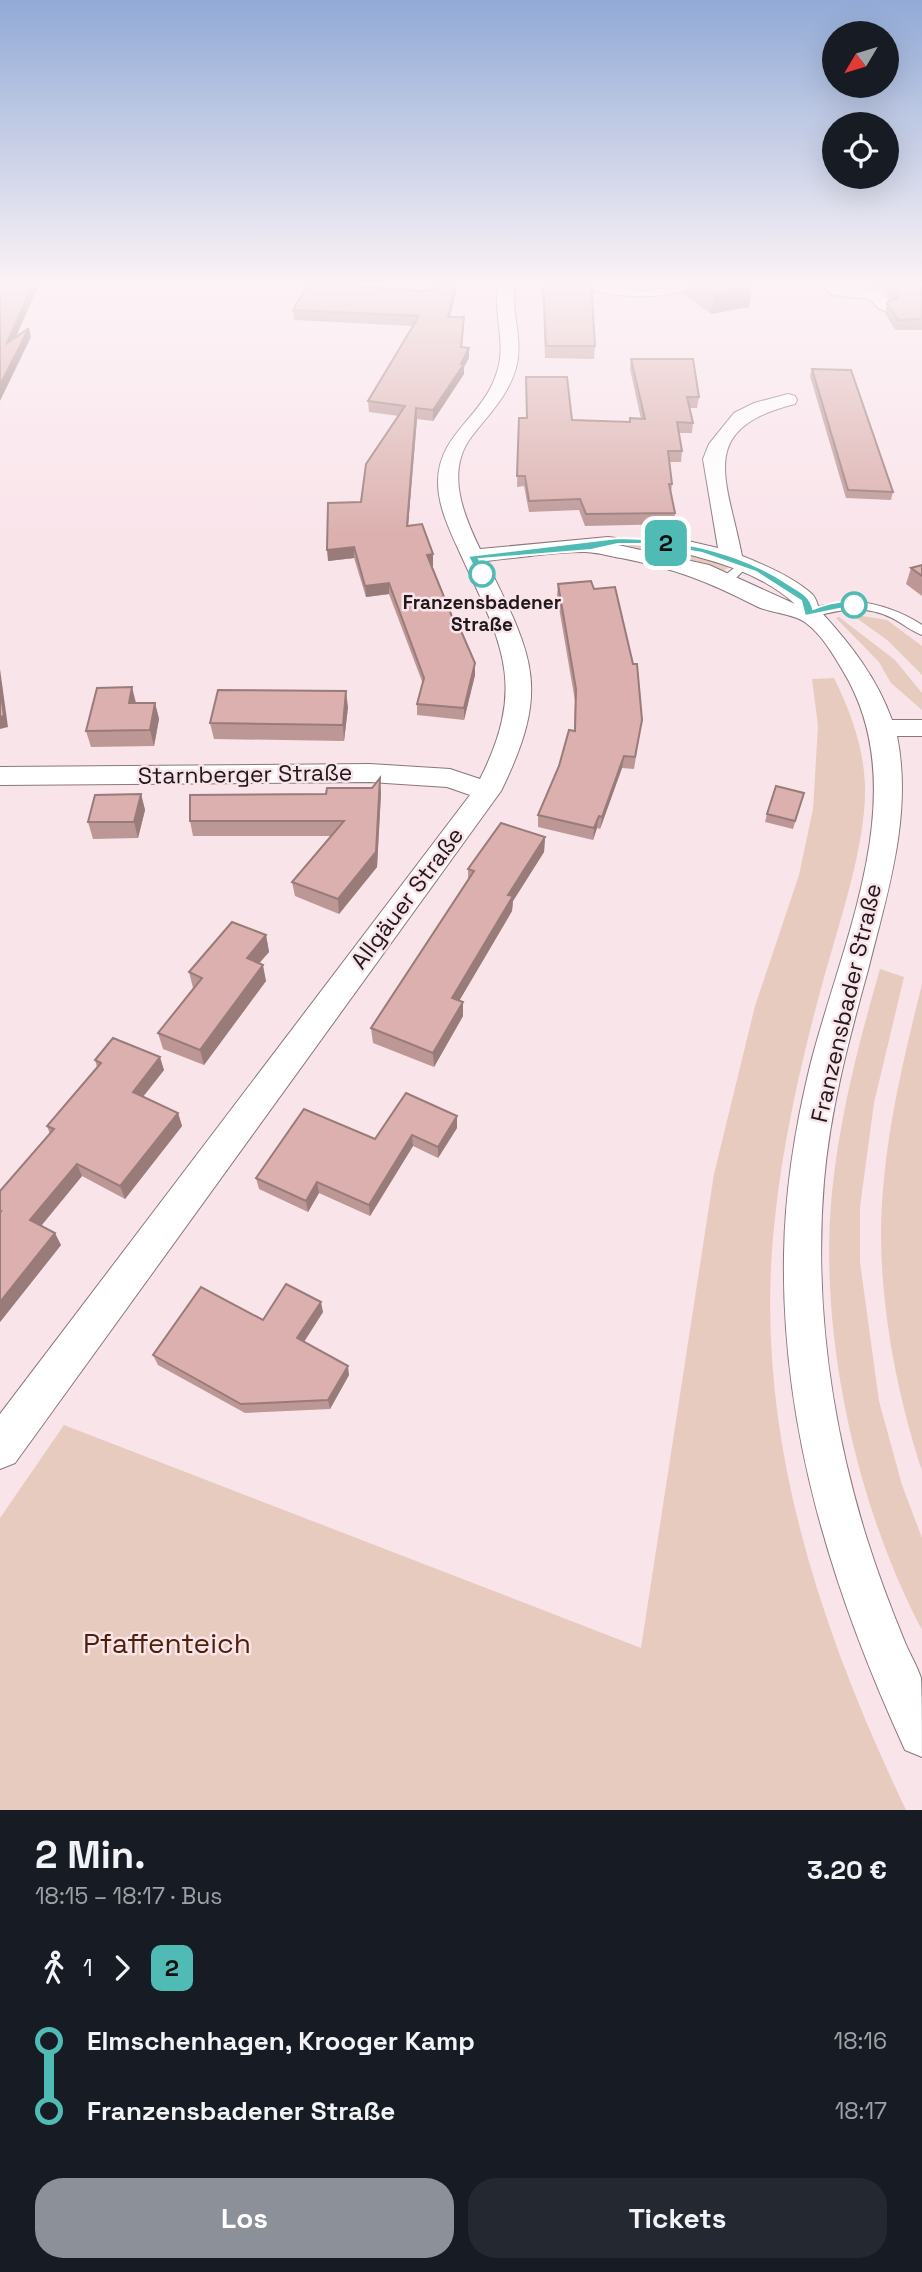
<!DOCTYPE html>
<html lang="de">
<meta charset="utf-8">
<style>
:root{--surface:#171b24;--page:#242831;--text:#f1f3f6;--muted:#9ea1a6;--accent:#8c9099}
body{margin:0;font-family:"Space Grotesk",sans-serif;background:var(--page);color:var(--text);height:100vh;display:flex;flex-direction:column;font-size:26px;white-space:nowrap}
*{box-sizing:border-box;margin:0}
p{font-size:23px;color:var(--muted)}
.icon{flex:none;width:38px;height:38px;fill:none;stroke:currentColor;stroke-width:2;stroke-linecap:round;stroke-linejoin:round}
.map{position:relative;height:1810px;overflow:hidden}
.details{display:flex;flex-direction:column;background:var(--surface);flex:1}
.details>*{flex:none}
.badge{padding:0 14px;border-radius:10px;font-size:24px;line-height:46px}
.needle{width:46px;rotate:232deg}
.tools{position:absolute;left:822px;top:21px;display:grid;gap:14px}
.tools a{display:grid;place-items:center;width:77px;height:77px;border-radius:50%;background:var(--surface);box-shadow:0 7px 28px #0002;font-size:35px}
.map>.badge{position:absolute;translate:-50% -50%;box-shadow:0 0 0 4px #fff}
.legs{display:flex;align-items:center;gap:10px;height:77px;padding:0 35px;font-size:23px}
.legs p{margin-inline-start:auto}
.summary{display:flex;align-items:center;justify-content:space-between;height:119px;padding:0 35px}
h1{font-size:38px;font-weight:800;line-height:52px}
.primary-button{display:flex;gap:14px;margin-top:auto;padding:14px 35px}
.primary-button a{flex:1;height:80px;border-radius:28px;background:var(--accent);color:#fff;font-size:28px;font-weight:800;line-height:80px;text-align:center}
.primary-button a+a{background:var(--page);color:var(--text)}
ul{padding:0 35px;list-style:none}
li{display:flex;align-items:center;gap:24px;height:70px;font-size:26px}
li i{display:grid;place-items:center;width:10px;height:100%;margin:0 9px;background:currentColor}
li i::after{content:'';width:18px;height:18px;margin:-9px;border:5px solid;border-radius:50%;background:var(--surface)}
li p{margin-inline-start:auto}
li:first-child i{background:linear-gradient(#0000 50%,currentColor 0)}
li:last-child i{background:linear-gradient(currentColor 50%,#0000 0)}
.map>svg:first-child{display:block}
</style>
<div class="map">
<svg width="922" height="1810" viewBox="0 0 922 1810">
<rect width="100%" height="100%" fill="#f9e4ea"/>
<g fill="#e8cbbf">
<polygon points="563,282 717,282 716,286 666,297 618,294"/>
<polygon points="630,545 676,549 730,564 729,567 723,571 623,547"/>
<polygon points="851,614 887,620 922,646 922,675 887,640"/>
<polygon points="839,617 895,660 922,693 922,710 891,683 879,662 836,618"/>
<path d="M834,678C851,712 863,746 865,784C867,844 838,926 822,985C797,1077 776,1172 771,1268C762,1458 825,1640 906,1810H0V1518L64,1425L641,1648L714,1174L755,1006L799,875L813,809L818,726L812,679Z"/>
<path d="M880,969L904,977L874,1103L860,1207V1262L879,1401L902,1485L922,1538V1630C856,1505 818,1332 832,1192C840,1115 859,1042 880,969Z"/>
<path d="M922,984V1471C897,1395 881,1311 881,1231C882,1147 902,1065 922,984Z"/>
</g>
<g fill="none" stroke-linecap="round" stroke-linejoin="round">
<defs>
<g id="service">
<path d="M573,282C597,282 620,291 644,291C664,291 683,282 703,282C672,303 605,299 573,282Z"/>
<polygon points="745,559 751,563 731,583 723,583 723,577"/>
<path d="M854,601C879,604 901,611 922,625V635C911,631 902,623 892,618C863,604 838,610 809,618L803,614L820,606Z"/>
</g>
<g id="minor">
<path d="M499,282H515C510,312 524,339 516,368C508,396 489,414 472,436C445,471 463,514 480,549L608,537L616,538L618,545L709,565L795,604C760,572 712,560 667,549L664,544L675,538L718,548L703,459L709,444L734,413L754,403L788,394L795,396L797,400L795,404C695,429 727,478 742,556C765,565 793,577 812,594C818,600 817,608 822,613C851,645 877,678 892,720H922V736H897C913,815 887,894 868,970C849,1039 830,1110 824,1181C814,1300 831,1422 866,1536C877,1571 890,1606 904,1640C909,1653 917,1665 921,1678C922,1697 922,1736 922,1757L905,1750C833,1593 781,1429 784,1254C785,1190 795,1128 810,1066C841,943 916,791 843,671C833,654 822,635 806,623C793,613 772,614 756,606C707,581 676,569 621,558C609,556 596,552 584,552C552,552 518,558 486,561C534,658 551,689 501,791L15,1463L0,1469V1414L470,795L447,787L370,782L0,785V767L370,764L450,769L480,779C528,684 501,642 460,553C450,531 438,507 438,482C438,439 474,421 491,387C512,345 491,322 499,282Z"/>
<polygon points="822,282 881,291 893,306 885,311 879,309 870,299 831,295"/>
</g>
</defs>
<use href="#service" stroke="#89777c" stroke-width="2"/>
<use href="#minor" stroke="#89777c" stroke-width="2"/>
<use href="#service" fill="#fff" fill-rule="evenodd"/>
<use href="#minor" fill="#fff" fill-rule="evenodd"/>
</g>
<g fill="#bc9796">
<polygon points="439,282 458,282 450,317 464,327 462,347 469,358 464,367 464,374 433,421 417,419 408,526 433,566 432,566 475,675 464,720 417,715 417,704 423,684 389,594 366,597 354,558 328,561 361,502 399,416 369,412 368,401 413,326 294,320 293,310 434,289"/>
<polygon points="542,282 591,282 595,346 594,359 545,358"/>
<polygon points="669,282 746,282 749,307 711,314 683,293 685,283 671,284"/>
<polygon points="866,282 922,282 922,330 895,330 885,313 887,303 892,301 883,289 868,286"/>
<polygon points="631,359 699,397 697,408 690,408 693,423 692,433 679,433 682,451 681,462 669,462 672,484 671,493 675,513 674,524 585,526 579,510 529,512 524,486 517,487 519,418 630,422 641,419 630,369"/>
<polygon points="812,369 893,492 891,500 846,498 810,376"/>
<polygon points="922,565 922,596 906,584 911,568"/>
<polygon points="558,584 640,732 634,769 622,768 600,829 597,828 593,840 538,827 538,815 574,731 575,701 557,596"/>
<polygon points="155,703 159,719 154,746 91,747 86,731"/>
<polygon points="348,707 344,741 214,739 210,723"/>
<polygon points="381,793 377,867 339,914 295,896 292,882 331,836 193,836 190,821"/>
<polygon points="804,793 793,829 765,822 767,814"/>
<polygon points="141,794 145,810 138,838 93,839 88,822"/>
<polygon points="545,837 544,852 513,901 512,911 459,1001 463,1016 434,1067 373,1043 371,1028 468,879 468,869"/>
<polygon points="266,935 269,952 259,963 266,981 204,1065 163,1049 158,1033 193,988 189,972"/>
<polygon points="95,1060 164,1070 143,1097 178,1113 182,1126 125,1199 82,1176 41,1226 61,1245 0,1322 0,1211 50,1134 47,1126 97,1067"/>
<polygon points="457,1128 438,1158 413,1146 370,1216 319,1193 308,1212 259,1189 256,1178 375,1139"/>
<polygon points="323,1312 304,1342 349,1375 330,1409 245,1413 158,1365 153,1355 263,1320"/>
</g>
<g fill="#997b7a">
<polygon points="34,282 40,282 9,353 7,343"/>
<polygon points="456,282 458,282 448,326 448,317"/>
<polygon points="752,286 749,307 711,314 714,293"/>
<polygon points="29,328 31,337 0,401 0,385"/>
<polygon points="469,348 469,358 464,367 464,374 433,421 433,410"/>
<polygon points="416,408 417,419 407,537 407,526"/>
<polygon points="354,547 354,558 328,561 327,550"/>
<polygon points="433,554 433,566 428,566 427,555"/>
<polygon points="389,583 389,594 366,597 365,586"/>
<polygon points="475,663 475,675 464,720 464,708"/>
<polygon points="0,669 8,727 0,729"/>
<polygon points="132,687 136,703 129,703"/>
<polygon points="346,691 348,707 344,741 343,725"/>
<polygon points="155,703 159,719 154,746 150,730"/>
<polygon points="624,756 622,768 600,829 602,817"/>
<polygon points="380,778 381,793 377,867 339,914 338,899"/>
<polygon points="141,794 145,810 138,838 134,822"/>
<polygon points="599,816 597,828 593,840 594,828"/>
<polygon points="545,837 544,852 513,901 512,911 452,1013 452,998 508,895"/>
<polygon points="266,935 269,952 250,974 247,958"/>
<polygon points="263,965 266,981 204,1065 200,1050"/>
<polygon points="463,1002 463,1016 434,1067 433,1053"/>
<polygon points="160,1057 164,1070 137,1104 133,1092"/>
<polygon points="178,1113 182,1126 125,1199 120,1186"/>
<polygon points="457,1116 457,1128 438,1158 438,1147"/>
<polygon points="412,1135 413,1146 370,1216 369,1205"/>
<polygon points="77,1164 82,1176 36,1232 30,1220"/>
<polygon points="317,1182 319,1193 308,1212 306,1201"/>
<polygon points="55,1233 61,1245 0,1322 0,1302"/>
<polygon points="321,1302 323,1312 300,1348 297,1338"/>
<polygon points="348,1366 349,1375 330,1409 328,1400"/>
</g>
<g fill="#dbb0ae" stroke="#997b7a" stroke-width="2">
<polygon points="0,282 34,282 7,343 29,328 0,385"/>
<polygon points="439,282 456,282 448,317 464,317 461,347 469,348 461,364 464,364 433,410 416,408 407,526 422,524 433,554 427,555 455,624 458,624 475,663 464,708 417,704 424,678 389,583 365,586 354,547 327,550 328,503 361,502 366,464 405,406 368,401 419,316 293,310 309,283 423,291 434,289"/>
<polygon points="543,282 591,282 595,346 546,346"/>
<polygon points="699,282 746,282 752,286 714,293"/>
<polygon points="888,282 922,282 922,319 898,320 887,303 897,298 898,294"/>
<polygon points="631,359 693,359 699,397 687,397 693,423 677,422 682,451 668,451 672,484 669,484 675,513 586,514 580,499 529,501 525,476 517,476 519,418 527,418 526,377 567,377 572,420 630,422 630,418 645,419"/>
<polygon points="812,369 851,370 893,492 848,490"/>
<polygon points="922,565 922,576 911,568"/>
<polygon points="591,581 594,589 615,587 633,664 637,664 642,720 635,757 624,756 602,817 599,816 594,828 538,815 559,766 569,730 575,731 576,689 558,584"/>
<polygon points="0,687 4,716 0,717"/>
<polygon points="132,687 129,703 155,703 150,730 86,731 97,688"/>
<polygon points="218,690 346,691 343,725 210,723"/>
<polygon points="380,778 376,852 338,899 292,882 344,821 190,821 190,795 326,794 327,788 372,788"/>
<polygon points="776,786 804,793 795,821 767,814"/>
<polygon points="141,794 134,822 88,822 95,795"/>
<polygon points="501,823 545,837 508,895 513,896 452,998 463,1002 433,1053 371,1028 474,871 468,869"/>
<polygon points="232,922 266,935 247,958 263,965 200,1050 158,1033 202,978 189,972"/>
<polygon points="113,1038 160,1057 133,1092 178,1113 120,1186 77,1164 30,1220 55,1233 0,1302 0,1213 1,1211 0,1211 0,1191 54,1129 47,1126 101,1063 95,1060"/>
<polygon points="406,1093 457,1116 438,1147 412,1135 369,1205 317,1182 306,1201 256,1178 304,1109 375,1139"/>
<polygon points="286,1284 321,1302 297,1338 348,1366 328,1400 241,1404 153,1355 201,1287 263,1320"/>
</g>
<linearGradient id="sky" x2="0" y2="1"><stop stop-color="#91aad6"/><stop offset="0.53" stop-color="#fcf3f6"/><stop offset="1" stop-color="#fcf3f6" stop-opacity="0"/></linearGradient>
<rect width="922" height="536" fill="url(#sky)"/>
<path fill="#50bbb4" stroke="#fff" stroke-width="2" d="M618,538C678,539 737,550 788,584C799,591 810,595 813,609C826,604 847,597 859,605L805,616L801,601L756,572L702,553L650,544H618L591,550L479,559L487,574L482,577L477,574L468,556Z"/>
<g fill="#fff" stroke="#50bbb4" stroke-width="3.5">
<circle cx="482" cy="574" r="12"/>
<circle cx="854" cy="605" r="12"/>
</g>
<g text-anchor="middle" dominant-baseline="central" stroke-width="5" stroke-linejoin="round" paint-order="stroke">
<g font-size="19" font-weight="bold" fill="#20181b" stroke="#f9e4ea">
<text x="482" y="602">Franzensbadener<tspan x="482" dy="22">Straße</tspan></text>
</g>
<g font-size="23" fill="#20181b" stroke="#f9e4ea">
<text transform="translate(245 774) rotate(-1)">Starnberger Straße</text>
<text transform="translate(407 898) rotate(-53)">Allgäuer Straße</text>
<text transform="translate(846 1003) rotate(-77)">Franzensbader Straße</text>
</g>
<g font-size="28" fill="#501f08" stroke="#f9e4ea">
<text x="167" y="1643">Pfaffenteich</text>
</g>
</g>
</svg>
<div class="tools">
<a><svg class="needle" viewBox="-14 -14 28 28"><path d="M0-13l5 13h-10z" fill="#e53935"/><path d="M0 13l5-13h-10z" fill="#9ea1a6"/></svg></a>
<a><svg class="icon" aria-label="locate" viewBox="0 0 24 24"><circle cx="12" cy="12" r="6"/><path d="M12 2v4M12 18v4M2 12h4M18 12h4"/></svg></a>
</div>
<b class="badge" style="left:666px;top:543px;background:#50bbb4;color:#111">2</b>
</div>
<section class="details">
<div class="summary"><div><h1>2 Min.</h1><p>18:15 – 18:17 · Bus</p></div><b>3.20 €</b></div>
<div class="legs"><svg class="icon" aria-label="walk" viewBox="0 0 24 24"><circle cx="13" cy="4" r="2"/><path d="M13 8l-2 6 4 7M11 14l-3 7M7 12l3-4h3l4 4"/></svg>1<svg class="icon" aria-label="forward" viewBox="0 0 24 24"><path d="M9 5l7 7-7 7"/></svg><b class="badge" style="background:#50bbb4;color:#111">2</b></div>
<ul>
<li><i style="color:#50bbb4"></i><b>Elmschenhagen, Krooger Kamp</b><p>18:16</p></li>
<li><i style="color:#50bbb4"></i><b>Franzensbadener Straße</b><p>18:17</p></li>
</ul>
<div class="primary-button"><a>Los</a><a>Tickets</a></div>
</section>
